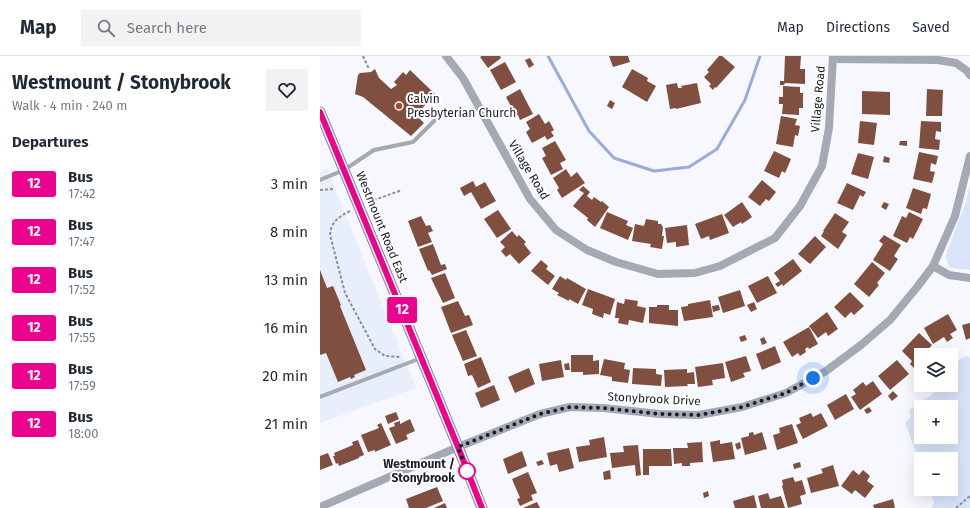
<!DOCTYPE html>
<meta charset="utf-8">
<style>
:root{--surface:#fff;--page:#f2f2f3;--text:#1f2937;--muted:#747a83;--line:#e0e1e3}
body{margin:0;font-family:"Fira Sans",sans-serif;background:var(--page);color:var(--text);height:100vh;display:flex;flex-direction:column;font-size:15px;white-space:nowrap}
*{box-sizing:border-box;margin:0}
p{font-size:13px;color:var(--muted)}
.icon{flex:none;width:22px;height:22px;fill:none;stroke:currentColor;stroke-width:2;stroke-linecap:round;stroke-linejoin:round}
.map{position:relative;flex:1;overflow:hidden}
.details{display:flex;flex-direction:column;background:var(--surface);width:320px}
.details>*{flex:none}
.badge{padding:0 8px;border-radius:3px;font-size:14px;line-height:26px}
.controls{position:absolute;left:594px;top:292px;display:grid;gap:8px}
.controls a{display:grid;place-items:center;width:44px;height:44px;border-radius:0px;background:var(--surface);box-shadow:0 4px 16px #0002;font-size:20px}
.you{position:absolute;width:20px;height:20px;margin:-10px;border:3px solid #fff;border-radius:50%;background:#1a73e8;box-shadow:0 0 0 6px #1a73e833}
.map>.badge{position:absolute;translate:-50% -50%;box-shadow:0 0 0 2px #fff}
h2{padding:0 12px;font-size:15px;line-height:36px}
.round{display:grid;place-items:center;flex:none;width:42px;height:42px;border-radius:0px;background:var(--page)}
.head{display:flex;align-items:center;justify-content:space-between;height:68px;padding:0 12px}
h1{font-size:19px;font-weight:700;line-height:30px}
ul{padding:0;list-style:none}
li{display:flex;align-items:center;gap:12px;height:48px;padding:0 12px}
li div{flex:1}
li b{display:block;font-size:15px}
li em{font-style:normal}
li .badge{min-width:44px;font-weight:700;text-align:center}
header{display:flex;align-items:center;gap:24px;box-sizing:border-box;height:56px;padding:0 20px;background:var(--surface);border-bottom:1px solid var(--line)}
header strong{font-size:19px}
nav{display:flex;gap:22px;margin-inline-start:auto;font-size:14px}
.search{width:280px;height:36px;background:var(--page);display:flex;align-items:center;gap:10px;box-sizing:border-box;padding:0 14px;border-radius:0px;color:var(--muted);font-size:15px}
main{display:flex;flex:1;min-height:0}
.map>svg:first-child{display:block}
</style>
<header>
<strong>Map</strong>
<div class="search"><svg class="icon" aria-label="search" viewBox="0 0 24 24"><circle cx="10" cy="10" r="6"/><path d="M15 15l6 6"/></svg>Search here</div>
<nav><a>Map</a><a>Directions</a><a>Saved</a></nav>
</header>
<main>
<section class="details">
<div class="head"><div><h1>Westmount / Stonybrook</h1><p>Walk · 4 min · 240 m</p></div><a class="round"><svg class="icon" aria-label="heart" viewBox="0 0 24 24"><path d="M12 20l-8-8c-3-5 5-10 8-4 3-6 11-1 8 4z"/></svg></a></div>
<h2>Departures</h2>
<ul>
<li><span class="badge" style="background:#eb028d;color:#fff">12</span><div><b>Bus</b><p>17:42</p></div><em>3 min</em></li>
<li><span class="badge" style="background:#eb028d;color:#fff">12</span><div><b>Bus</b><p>17:47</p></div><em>8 min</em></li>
<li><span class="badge" style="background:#eb028d;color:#fff">12</span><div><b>Bus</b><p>17:52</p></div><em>13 min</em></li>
<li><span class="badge" style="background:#eb028d;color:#fff">12</span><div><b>Bus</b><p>17:55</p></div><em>16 min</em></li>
<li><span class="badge" style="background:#eb028d;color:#fff">12</span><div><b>Bus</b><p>17:59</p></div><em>20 min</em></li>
<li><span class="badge" style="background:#eb028d;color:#fff">12</span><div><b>Bus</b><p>18:00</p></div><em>21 min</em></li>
</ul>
</section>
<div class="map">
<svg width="650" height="452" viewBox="0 0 650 452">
<rect width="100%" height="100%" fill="#f6f8fd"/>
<polygon fill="#e8eefa" points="7,113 96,332 0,367 0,116"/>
<g fill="#d9e3f9" fill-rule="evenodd">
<polygon points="650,130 650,214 630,212 626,204 626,198 645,149"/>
<path d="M647,300L650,302V452H612L614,447L609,433H631V403H601V410L585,366L591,361L589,354L613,338L615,329H631V308ZM601,351H631V381H601Z"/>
</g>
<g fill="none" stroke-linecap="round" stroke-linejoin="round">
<polyline stroke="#99acdb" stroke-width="3" points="228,0 269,75 294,102 334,115 369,111 397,93 425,44 440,0"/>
</g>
<g fill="#804f40">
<polygon points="162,0 180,0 181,2 168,12 160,1"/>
<polygon points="289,0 308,0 310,6 293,11"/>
<polygon points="399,0 402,0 415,11 396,32 395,31 393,34 389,30 391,28 384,21 389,16 387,14"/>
<polygon points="465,0 481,0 480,13 485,13 485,28 465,27 464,29 460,29 460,25 464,25"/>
<polygon points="210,2 214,9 209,12 205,4"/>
<polygon points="185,6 196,26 181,34 170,14"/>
<polygon points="55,13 59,22 71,33 77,29 74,26 83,16 86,19 90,14 115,38 96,59 104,67 91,80 43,41 35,38 38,19 40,17 51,16"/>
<polygon points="312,13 328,22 327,25 336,30 327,46 302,31"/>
<polygon points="357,27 358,32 362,32 361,30 377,27 381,47 356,53 356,52 350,53 346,29"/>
<polygon points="463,30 480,31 480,37 483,37 483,52 479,52 479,59 462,58 463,48 459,48 459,41 463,41"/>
<polygon points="200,33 213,58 200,64 198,59 196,60 186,41"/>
<polygon points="607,33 623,34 622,60 606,60"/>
<polygon points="542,35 570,36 570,59 542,58"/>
<polygon points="290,44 295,47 292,53 287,50"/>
<polygon points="219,58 225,68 229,65 234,74 231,76 234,80 227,84 225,80 212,87 206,76 210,73 206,66"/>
<polygon points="461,60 477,63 475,69 480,70 478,80 475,79 473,91 456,88"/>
<polygon points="540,65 557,67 554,89 538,87"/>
<polygon points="601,65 621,66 621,76 616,75 615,83 620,84 619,94 599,92"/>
<polygon points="235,85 246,104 240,107 243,113 231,119 222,102 226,100 222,92"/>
<polygon points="580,85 587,85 587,90 579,89"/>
<polygon points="454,95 471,103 465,117 462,115 459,122 444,115"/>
<polygon points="599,96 618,100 616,109 611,107 610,115 615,116 612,127 593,123"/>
<polygon points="538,97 554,101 548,123 531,118"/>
<polygon points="564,100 570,102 569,107 563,106"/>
<polygon points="246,113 251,121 257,116 265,127 242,142 237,134 239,132 233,122"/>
<polygon points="442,124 456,136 449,145 446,143 440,150 428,141"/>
<polygon points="153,125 156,131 165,126 176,145 161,153 151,136 144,140 140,132"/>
<polygon points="527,127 546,136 543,141 540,139 533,154 517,147"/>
<polygon points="263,130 270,136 267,140 272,144 274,141 281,146 282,145 289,151 275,171 267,164 268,162 253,150 264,137 259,134"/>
<polygon points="593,132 611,138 607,153 603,152 601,158 586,152"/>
<polygon points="422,146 432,161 422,168 421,166 413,171 404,159"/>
<polygon points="564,146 569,148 566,154 561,151"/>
<polygon points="178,154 191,173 177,182 164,163"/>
<polygon points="287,156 308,165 306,169 313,172 308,184 280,172"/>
<polygon points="589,156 603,163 593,183 590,181 587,187 573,180 582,160 586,162"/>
<polygon points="515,157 529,166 522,176 527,179 518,193 501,180 504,175 503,175"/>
<polygon points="402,158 409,177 390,184 389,180 381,183 375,168"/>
<polygon points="101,160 106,170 110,169 113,175 108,177 112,186 98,191 88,165"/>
<polygon points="326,163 338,165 338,168 341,168 343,171 342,180 344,180 342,193 330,191 331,188 312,185 315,168 324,170"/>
<polygon points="367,169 369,189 356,191 356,186 347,187 345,172"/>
<polygon points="192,175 197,181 199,179 206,186 204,188 211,197 199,208 190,198 186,201 181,195 185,191 180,186"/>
<polygon points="564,179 581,189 574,200 578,203 570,215 553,204 563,188 559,185"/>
<polygon points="495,180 506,191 490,208 478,198"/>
<polygon points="113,188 121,209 125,208 127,213 112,219 109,214 108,215 99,193"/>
<polygon points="473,203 482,215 463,230 462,228 458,231 455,228 460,225 454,217"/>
<polygon points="221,204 228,210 226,213 235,220 228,229 211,215"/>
<polygon points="552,206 565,217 557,227 559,229 549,241 534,228"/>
<polygon points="0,214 7,232 13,230 21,249 20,250 46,314 34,319 35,321 31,323 30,321 18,326 6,297 0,299"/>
<polygon points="125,217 135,242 123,247 111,222"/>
<polygon points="240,220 246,224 247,222 266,233 258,248 249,243 249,245 237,239 239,237 232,233"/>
<polygon points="448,220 457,237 437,247 428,230"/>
<polygon points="268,233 295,243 290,259 284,257 283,262 272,258 273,253 262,249"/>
<polygon points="420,234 425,250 403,257 398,241"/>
<polygon points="530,236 544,250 534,259 531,256 525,262 514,251"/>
<polygon points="305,243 318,245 317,250 326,252 323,267 309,264 308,269 298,267 299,262 295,262 297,246 304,248"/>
<polygon points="390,244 393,261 364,265 361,251 368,250 368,248"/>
<polygon points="138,245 145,260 149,259 153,269 131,277 121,251"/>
<polygon points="434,246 437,253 431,256 427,249"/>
<polygon points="337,249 349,249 349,254 358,254 358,270 329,267 329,251 337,251"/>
<polygon points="399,249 400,254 393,256 392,250"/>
<polygon points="507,256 518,273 508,280 506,276 498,282 489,270"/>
<polygon points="628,258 637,274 630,278 633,282 627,286 624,281 613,288 604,272"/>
<polygon points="650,267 650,282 646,284 642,269"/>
<polygon points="489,271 498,288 489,293 488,291 485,293 486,296 480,300 478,297 472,301 463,286"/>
<polygon points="146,274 157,300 143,305 132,279"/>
<polygon points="599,277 612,289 603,299 601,299 601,310 596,314 590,308 592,305 582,295"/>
<polygon points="425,279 427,284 421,286 419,281"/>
<polygon points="444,281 447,287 442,289 440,283"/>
<polygon points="455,290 461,306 442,314 436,298"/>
<polygon points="251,299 273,299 273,305 279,304 279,318 263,319 263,316 251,316"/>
<polygon points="426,300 431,315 423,317 425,321 411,326 405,306"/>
<polygon points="161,301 171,326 158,332 152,319 148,320 144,308"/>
<polygon points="284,303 305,307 304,313 310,314 308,327 292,325 292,321 280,319"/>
<polygon points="241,304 244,321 222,325 219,308"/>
<polygon points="577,304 589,318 570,334 558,320"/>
<polygon points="249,307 250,314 245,314 244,308"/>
<polygon points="403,307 405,322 392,324 393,329 378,331 375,311"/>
<polygon points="209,312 215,328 195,337 188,321"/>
<polygon points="313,312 336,313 336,318 342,319 341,330 312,328"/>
<polygon points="367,313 367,317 374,316 375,328 367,328 368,330 345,331 344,314"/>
<polygon points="553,325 562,338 540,354 531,341 536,338 533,334 543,326 546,330"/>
<polygon points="174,329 180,344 161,352 155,337"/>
<polygon points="573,335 578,340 572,345 568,340"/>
<polygon points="526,338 534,353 515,364 507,349"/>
<polygon points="549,351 552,355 547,358 544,354"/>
<polygon points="76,356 79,363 68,368 65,360"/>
<polygon points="491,357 493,361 501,357 508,370 483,383 476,369 481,367 479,362"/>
<polygon points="90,363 95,375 86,379 88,383 76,388 69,372 75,370 74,367 80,365 80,368"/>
<polygon points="61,367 71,389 55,396 55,394 48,396 41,379 59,372 57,369"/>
<polygon points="472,368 478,387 457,394 453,379 460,377 459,372"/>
<polygon points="433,376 434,379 442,376 447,393 425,399 421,382 429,380 429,377"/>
<polygon points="284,381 287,401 259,406 256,391 270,389 269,384"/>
<polygon points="38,384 44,399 39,401 39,402 19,410 18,407 16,408 13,400 15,400 14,397 33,389 32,386"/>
<polygon points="400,384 400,388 412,386 415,403 393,406 390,386"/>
<polygon points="382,386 383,406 370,407 370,410 362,410 362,407 354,408 353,392 368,392 367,387"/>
<polygon points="420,386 421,392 417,394 415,388"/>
<polygon points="318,389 321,419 316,420 315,409 292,412 290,397 304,396 303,390"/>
<polygon points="249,392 254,412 239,416 237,408 230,410 227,397"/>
<polygon points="323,393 351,393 352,410 329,410 329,419 323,419"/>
<polygon points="202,395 207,410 188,418 183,403"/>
<polygon points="8,397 13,409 0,414 0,400"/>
<polygon points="222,404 224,408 218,410 216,406"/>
<polygon points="480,406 481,411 474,413 473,408"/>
<polygon points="513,409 519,430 491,437 487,422 503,417 501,413"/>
<polygon points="290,414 291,423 284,424 283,416"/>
<polygon points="533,414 539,419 543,414 550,420 547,425 554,430 545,442 535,434 532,438 521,430"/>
<polygon points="208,416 217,437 211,439 213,444 200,450 197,443 200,442 192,423"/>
<polygon points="473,421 475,426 482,424 486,438 480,440 482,448 468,452 462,430 463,429 462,424"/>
<polygon points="117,431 123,445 106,452 89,452 86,443"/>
<polygon points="388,435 389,440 384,442 383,437"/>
<polygon points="448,437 450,443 461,440 465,452 441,452 438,440"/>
<polygon points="434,439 437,452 415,452 413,445"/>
<polygon points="573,443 575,452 554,452 553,449"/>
<polygon points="217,446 220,452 203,452"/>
<polygon points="125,447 127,452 114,452"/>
</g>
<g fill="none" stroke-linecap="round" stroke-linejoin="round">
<g stroke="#8b8e95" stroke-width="2" stroke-dasharray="3 2" stroke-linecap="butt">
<polyline points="43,0 49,13"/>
<polyline points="0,134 13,133"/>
<polyline points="49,146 82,134"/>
<path d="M30,155C19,161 11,165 10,179L25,237L55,293L65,300L81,301"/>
<polyline points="636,452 650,440"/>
</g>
<g stroke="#a5a9b3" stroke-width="4">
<polyline points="0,124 24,114 54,94 93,86 116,63"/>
<polyline points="0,341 101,302"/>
</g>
<g stroke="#a5a9b3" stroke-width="8">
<polyline points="126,0 143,22 210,143 236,174 267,194 296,206 338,218 375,217 400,210 455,182 480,150 502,110 509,72 513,0"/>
<polyline points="513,3 618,4 636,7 646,14 650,19"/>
<polyline points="613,210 629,219 650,222"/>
<polyline points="0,451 138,391 220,358 250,351 283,352 340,358 379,359 422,351 466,337 506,315 541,289 570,264 598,230 613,210 635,160 650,100"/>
</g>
<polyline stroke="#7d8392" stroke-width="11" points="0,56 138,391 162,452"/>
</g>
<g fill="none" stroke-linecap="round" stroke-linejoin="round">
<defs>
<polyline id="line" points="0,56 138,391 162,452"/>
</defs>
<use href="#line" stroke="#fff" stroke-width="9"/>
<use href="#line" stroke="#eb028d" stroke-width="6"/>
<polyline stroke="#1b1e27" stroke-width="4" stroke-dasharray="0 7.2" points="147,415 138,391 220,358 250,351 283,352 340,358 379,359 422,351 466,337 493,322"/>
</g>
<circle fill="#af4627" stroke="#fff" stroke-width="1.5" cx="79" cy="50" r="4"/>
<circle fill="#fff" stroke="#eb028d" stroke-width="2" cx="147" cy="415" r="8"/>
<g text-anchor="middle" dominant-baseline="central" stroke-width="4" stroke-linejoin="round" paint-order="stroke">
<g font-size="12" fill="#1b1e27" stroke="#fff" text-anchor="start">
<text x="87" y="43">Calvin<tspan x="87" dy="14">Presbyterian Church</tspan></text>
</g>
<g font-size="12" fill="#1b1e27" stroke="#fff">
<text transform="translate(498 43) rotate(-85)">Village Road</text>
<text transform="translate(209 114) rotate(59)">Village Road</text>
<text transform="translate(62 171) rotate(68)">Westmount Road East</text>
<text transform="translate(334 343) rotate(3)">Stonybrook Drive</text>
</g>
<g font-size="12" font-weight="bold" fill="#1b1e27" stroke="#fff" text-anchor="end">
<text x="135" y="408">Westmount /<tspan x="135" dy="14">Stonybrook</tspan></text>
</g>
</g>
</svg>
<div class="controls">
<a><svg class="icon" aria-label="layers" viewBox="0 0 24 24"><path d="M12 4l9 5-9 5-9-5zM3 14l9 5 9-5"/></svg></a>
<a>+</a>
<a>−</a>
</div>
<div class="you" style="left:493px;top:322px"></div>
<b class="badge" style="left:82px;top:254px;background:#eb028d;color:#fff">12</b>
</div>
</main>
